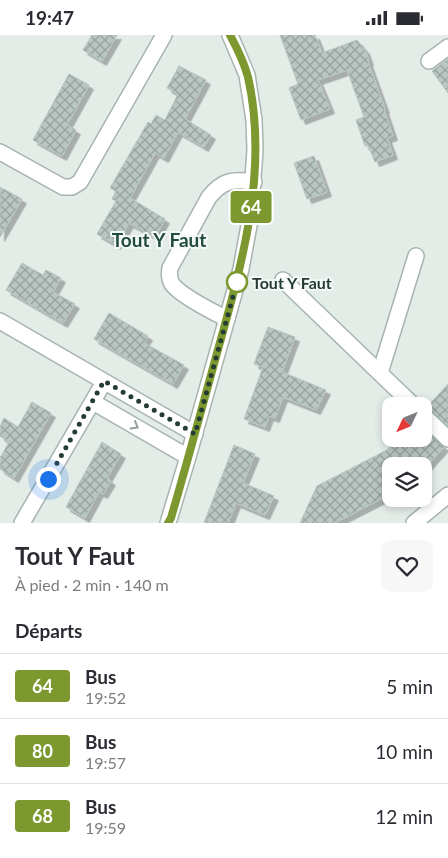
<!DOCTYPE html>
<html lang="fr">
<meta charset="utf-8">
<style>
:root{--surface:#fff;--page:#f7f7f7;--text:#2b2b33;--muted:#7c7c81;--line:#e1e1e2}
body{margin:0;font-family:Lato,sans-serif;background:var(--page);color:var(--text);height:100vh;display:flex;flex-direction:column;font-size:19px;white-space:nowrap}
*{box-sizing:border-box;margin:0}
p{font-size:16px;color:var(--muted)}
.icon{flex:none;width:28px;height:28px;fill:none;stroke:currentColor;stroke-width:2;stroke-linecap:round;stroke-linejoin:round}
.map{position:relative;height:488px;overflow:hidden}
.drawer{display:flex;flex-direction:column;background:var(--surface);flex:1}
.drawer>*{flex:none}
.badge{padding:0 10px;border-radius:4px;font-size:18px;line-height:32px}
.needle{width:32px;rotate:227deg}
.fabs{position:absolute;left:382px;top:362px;display:grid;gap:10px}
.fabs a{display:grid;place-items:center;width:50px;height:50px;border-radius:10px;background:var(--surface);box-shadow:0 2px 8px #0003;font-size:25px}
.you{position:absolute;width:25px;height:25px;margin:-12px;border:4px solid #fff;border-radius:50%;background:#1a73e8;box-shadow:0 0 0 8px #1a73e833}
.map>.badge{position:absolute;translate:-50% -50%;box-shadow:0 0 0 2px #fff}
h2{padding:0 15px;font-size:19px;line-height:45px}
.round{display:grid;place-items:center;flex:none;width:52px;height:52px;border-radius:10px;background:var(--page)}
.headline{display:flex;align-items:center;justify-content:space-between;height:85px;padding:0 15px}
h1{font-size:24px;font-weight:700;line-height:38px}
ul{padding:0;list-style:none}
li{display:flex;align-items:center;gap:15px;height:65px;padding:0 15px;border-top:1px solid var(--line)}
li div{flex:1}
li b{display:block;font-size:19px}
li em{font-style:normal}
li .badge{min-width:55px;font-weight:700;text-align:center}
.status{display:flex;justify-content:space-between;align-items:center;height:35px;padding:0 25px;background:var(--surface);direction:ltr}
.status svg{height:14px;fill:currentColor}
.map>svg:first-child{display:block}
</style>
<div class="status"><b>19:47</b><svg viewBox="0 0 49 12"><path d="M0 12V9h3v3zM5 12V6h3v6zM10 12V3h3v9zM15 12V0h3v12zM26 1h20v11H26zM47 4h2v5h-2z"/></svg></div>
<div class="map">
<svg width="448" height="488" viewBox="0 0 448 488">
<defs>
<pattern id="building-cross-hatch" width="8" height="8" patternUnits="userSpaceOnUse" patternTransform="scale(1.25)"><rect width="8" height="8" fill="#bac7c1"/><path d="M0 0l8 8M0 8l8-8" fill="none" stroke="#97a39e"/></pattern>
<filter id="shadow"><feDropShadow dx="4.5" dy="4.5" stdDeviation="0" flood-color="#0004"/></filter>
</defs>
<rect width="100%" height="100%" fill="#e4ece8"/>
<g fill="url(#building-cross-hatch)" stroke="#b7c5bf" filter="url(#shadow)">
<polygon points="92,0 117,0 102,26 83,15"/>
<polygon points="280,0 315,0 322,18 357,5 365,15 369,26 368,27 385,74 384,74 393,101 387,103 393,120 375,127 368,110 365,111 356,85 364,82 347,35 318,45 330,74 301,85 289,53 298,49"/>
<polygon points="448,24 448,58 432,36"/>
<polygon points="179,31 206,45 185,84 211,100 204,112 178,97 164,123 155,118 130,163 165,184 155,202 129,188 116,210 97,199 116,166 112,164 116,156 110,153 148,87 151,89 156,80 165,85 178,59 167,53"/>
<polygon points="69,39 89,50 67,90 76,95 62,121 33,105"/>
<polygon points="314,121 327,157 307,164 294,128"/>
<polygon points="0,152 22,164 0,202"/>
<polygon points="22,228 43,240 46,235 61,243 53,257 75,269 63,288 6,255"/>
<polygon points="109,278 148,301 144,308 184,330 173,349 94,304"/>
<polygon points="268,292 295,302 282,337 326,355 316,375 283,362 275,383 269,381 265,392 244,384 263,332 254,329"/>
<polygon points="448,349 448,391 427,372"/>
<polygon points="32,367 51,378 14,443 0,434 0,423 9,407 0,401 0,392 4,383 18,392"/>
<polygon points="424,394 444,412 427,431 391,431 391,459 334,488 300,488 317,451 387,415 397,404 424,404"/>
<polygon points="102,407 121,419 107,443 111,446 103,459 99,457 85,483 66,472"/>
<polygon points="234,410 255,419 243,448 274,461 265,480 236,468 228,488 204,488"/>
</g>
<g fill="none" stroke-linecap="round" stroke-linejoin="round">
<defs>
<g id="minor">
<polyline points="429,26 448,12"/>
<polyline points="0,117 63,152 72,152 80,147 164,0"/>
<polyline points="283,245 414,371"/>
<path d="M227,284C213,277 181,261 172,249C169,244 169,239 170,233L209,162C223,145 233,144 254,147"/>
<polyline points="0,286 195,399"/>
<polyline points="380,338 416,221"/>
<polyline points="93,367 188,422"/>
<polyline points="424,381 448,404"/>
<polyline points="22,488 104,347"/>
<polyline points="168,488 188,422 241,234 250,185 255,115 254,85 247,40 230,0"/>
</g>
<polyline id="tertiary" points="414,488 448,460"/>
</defs>
<use href="#minor" stroke="#a7b4af" stroke-width="18"/>
<use href="#tertiary" stroke="#a7b4af" stroke-width="18"/>
<use href="#minor" stroke="#fff" stroke-width="15"/>
<use href="#tertiary" stroke="#fff" stroke-width="15"/>
</g>
<defs><path id="oneway-chevron" d="M-2-3.5L2.5 0L-2 3.5" fill="none" stroke-width="1.6" stroke-linecap="round" stroke-linejoin="round" transform="scale(1.25)"/></defs>
<use stroke="#929e9a" href="#oneway-chevron" transform="translate(135 391) rotate(30)"/>
<g fill="none" stroke-linecap="round" stroke-linejoin="round">
<defs>
<path id="line" d="M168,488L171,483C187,428 202,373 217,318C242,229 269,135 248,42C244,27 237,13 230,0"/>
</defs>
<use href="#line" stroke="#fff" stroke-width="11"/>
<use href="#line" stroke="#7c982e" stroke-width="8"/>
<polyline stroke="#253c35" stroke-width="5" stroke-dasharray="0 9" points="48,444 104,346 195,399 237,247"/>
</g>
<circle fill="#fff" stroke="#7c982e" stroke-width="2.5" cx="237" cy="247" r="10"/>
<g text-anchor="middle" dominant-baseline="central" stroke-width="4" stroke-linejoin="round" paint-order="stroke">
<g font-size="16" font-weight="bold" fill="#253c35" stroke="#f4f9f6" text-anchor="start">
<text x="252" y="247">Tout Y Faut</text>
</g>
<g font-size="19" font-weight="bold" fill="#234c41" stroke="#f4f9f6">
<text x="159" y="204">Tout Y Faut</text>
</g>
</g>
</svg>
<div class="fabs">
<a><svg class="needle" viewBox="-14 -14 28 28"><path d="M0-13l5 13h-10z" fill="#e53935"/><path d="M0 13l5-13h-10z" fill="#7c7c81"/></svg></a>
<a><svg class="icon" aria-label="layers" viewBox="0 0 24 24"><path d="M12 4l9 5-9 5-9-5zM3 14l9 5 9-5"/></svg></a>
</div>
<div class="you" style="left:48px;top:444px"></div>
<b class="badge" style="left:251px;top:172px;background:#7c982e;color:#fff">64</b>
</div>
<section class="drawer">
<div class="headline"><div><h1>Tout Y Faut</h1><p>À pied · 2 min · 140 m</p></div><a class="round"><svg class="icon" aria-label="heart" viewBox="0 0 24 24"><path d="M12 20l-8-8c-3-5 5-10 8-4 3-6 11-1 8 4z"/></svg></a></div>
<h2>Départs</h2>
<ul>
<li><span class="badge" style="background:#7c982e;color:#fff">64</span><div><b>Bus</b><p>19:52</p></div><em>5 min</em></li>
<li><span class="badge" style="background:#7c982e;color:#fff">80</span><div><b>Bus</b><p>19:57</p></div><em>10 min</em></li>
<li><span class="badge" style="background:#7c982e;color:#fff">68</span><div><b>Bus</b><p>19:59</p></div><em>12 min</em></li>
</ul>
</section>
